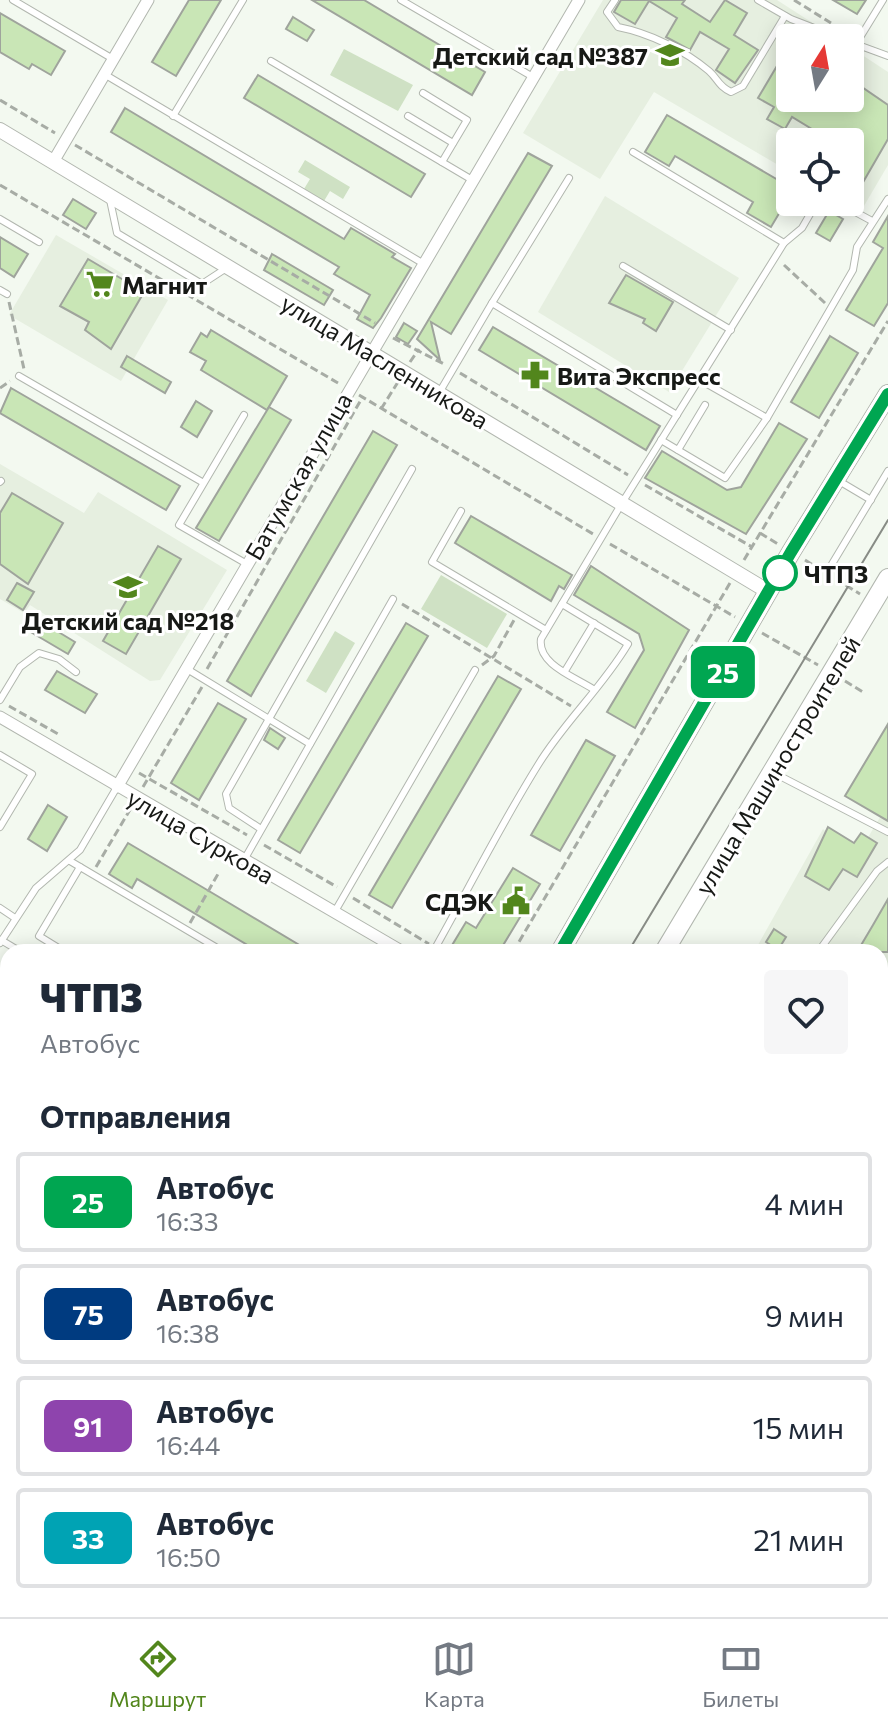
<!DOCTYPE html>
<html lang="ru">
<meta charset="utf-8">
<style>
:root{--surface:#fff;--page:#f6f6f7;--text:#1f2937;--muted:#747a83;--line:#e0e1e3;--accent:#52861c}
body{margin:0;font-family:Commissioner,sans-serif;background:var(--page);color:var(--text);height:100vh;display:flex;flex-direction:column;font-size:30px;white-space:nowrap}
*{box-sizing:border-box;margin:0}
p{font-size:26px;color:var(--muted)}
.icon{flex:none;width:44px;height:44px;fill:none;stroke:currentColor;stroke-width:2;stroke-linecap:round;stroke-linejoin:round}
.map{position:relative;flex:1;overflow:hidden}
.side{position:absolute;left:0px;top:944px;width:888px;height:674px;display:flex;flex-direction:column;background:var(--surface);border-radius:24px 24px 0 0;box-shadow:0 4px 20px #0003}
.side>*{flex:none}
.badge{padding:0 16px;border-radius:12px;font-size:28px;line-height:52px}
.needle{width:52px;rotate:11deg}
.tools{position:absolute;left:776px;top:24px;display:grid;gap:16px}
.tools a{display:grid;place-items:center;width:88px;height:88px;border-radius:8px;background:var(--surface);box-shadow:0 4px 20px #0003;font-size:40px}
.map>.badge{position:absolute;translate:-50% -50%;box-shadow:0 0 0 4px #fff}
h2{padding:0 40px;font-size:30px;line-height:72px}
.round{display:grid;place-items:center;flex:none;width:84px;height:84px;border-radius:8px;background:var(--page)}
.summary{display:flex;align-items:center;justify-content:space-between;height:136px;padding:0 40px}
h1{font-size:38px;font-weight:800;line-height:60px}
ul{padding:0;list-style:none}
li{display:flex;align-items:center;gap:24px;height:100px;margin:0 16px 12px;padding:0 24px;border:4px solid var(--line);border-radius:8px}
li div{flex:1}
li b{display:block;font-size:30px}
li em{font-style:normal}
li .badge{min-width:88px;font-weight:700;text-align:center}
.tabs{display:flex;justify-content:space-around;align-items:center;height:112px;border-top:2px solid var(--line);background:var(--surface);font-size:22px;color:var(--muted)}
.tabs a{display:grid;justify-items:center;gap:4px}
.tabs .selected{color:var(--accent)}
.map>svg:first-child{display:block}
</style>
<div class="map">
<svg width="888" height="1617" viewBox="0 0 888 1617">
<rect width="100%" height="100%" fill="#f3f9f0"/>
<g fill="#e6efe0">
<polygon points="603,0 777,0 836,38 790,38 790,98 850,98 850,47 888,72 888,165 861,211 844,202 850,202 850,142 790,142 790,172 654,92 600,179 523,133"/>
<polygon points="605,196 739,278 669,392 538,312"/>
<polygon points="56,235 168,300 121,381 9,315"/>
<polygon points="0,464 84,513 98,492 227,570 160,680 150,681 30,605 24,613 0,599"/>
<polygon points="888,804 888,1617 438,1617 443,1610 880,1610 880,952 754,952 823,829 855,859"/>
</g>
<g fill="#cfe1c4">
<polygon points="344,49 413,85 398,111 330,75"/>
<polygon points="305,160 350,187 343,199 330,191 324,201 304,189 310,179 298,172"/>
<polygon points="441,575 507,614 487,648 421,609"/>
<polygon points="335,631 355,643 326,693 306,681"/>
</g>
<g fill="#c9e6b6" stroke="#9fa49c" stroke-width="2">
<polygon points="189,0 221,0 176,76 152,62"/>
<polygon points="312,0 364,0 485,72 472,95"/>
<polygon points="621,0 685,0 682,4 710,22 725,0 747,13 734,35 758,50 735,83 716,70 729,49 700,32 690,50 666,37 677,18 649,1 635,24 614,12"/>
<polygon points="833,0 866,0 857,14"/>
<polygon points="0,13 65,51 51,75 32,64 29,69 0,52"/>
<polygon points="293,17 314,30 307,41 286,29"/>
<polygon points="790,44 790,98 850,98 850,79 888,105 888,139 851,203 850,142 815,142 820,134 792,117 785,129 767,119 774,107 758,98"/>
<polygon points="258,75 425,174 411,197 244,98"/>
<polygon points="125,108 344,239 351,228 395,254 392,257 411,268 381,318 373,328 357,319 370,295 334,274 339,267 111,132"/>
<polygon points="667,115 790,187 790,195 771,227 747,213 753,202 675,156 669,166 645,152"/>
<polygon points="528,153 552,166 451,334 431,322 440,360 417,339"/>
<polygon points="73,199 96,213 86,229 63,215"/>
<polygon points="829,211 843,219 830,241 816,233"/>
<polygon points="888,216 888,303 874,326 846,310 883,248 873,242"/>
<polygon points="0,237 28,254 14,277 0,268"/>
<polygon points="272,254 333,290 324,305 264,270"/>
<polygon points="88,259 144,292 111,349 85,330 89,322 60,306"/>
<polygon points="626,275 673,302 656,331 643,323 645,319 609,303"/>
<polygon points="404,323 417,331 408,344 396,337"/>
<polygon points="493,327 660,426 646,450 479,350"/>
<polygon points="211,330 287,376 267,410 201,370 206,361 190,352 201,333 207,337"/>
<polygon points="830,336 858,353 819,418 791,402"/>
<polygon points="127,356 171,382 165,393 121,367"/>
<polygon points="11,388 180,486 166,510 0,413"/>
<polygon points="196,401 212,411 197,437 181,427"/>
<polygon points="269,407 291,420 219,541 196,528"/>
<polygon points="779,423 807,439 746,534 645,478 662,451 727,490 741,487"/>
<polygon points="373,431 397,445 251,696 227,681"/>
<polygon points="12,493 63,523 28,584 0,564 0,513"/>
<polygon points="471,516 572,575 564,589 559,586 551,601 455,543"/>
<polygon points="158,546 181,559 126,654 103,641"/>
<polygon points="591,566 689,630 635,728 607,712 644,650 639,634 574,595"/>
<polygon points="17,583 34,592 23,610 7,600"/>
<polygon points="37,619 75,642 68,654 29,631"/>
<polygon points="406,623 428,636 300,853 278,840"/>
<polygon points="57,671 97,694 85,713 45,690"/>
<polygon points="498,676 521,689 392,908 369,895"/>
<polygon points="218,703 246,719 199,800 171,783"/>
<polygon points="888,724 888,821 845,796"/>
<polygon points="270,728 285,738 278,749 264,740"/>
<polygon points="586,740 615,756 560,851 531,835"/>
<polygon points="48,805 67,817 47,851 28,839"/>
<polygon points="828,827 854,843 861,833 877,843 857,877 843,869 829,890 805,876"/>
<polygon points="128,843 219,897 311,952 259,952 137,879 132,888 109,874"/>
<polygon points="513,868 540,884 499,952 460,952 451,947 466,922 476,928"/>
<polygon points="888,899 888,952 857,952 873,925"/>
<polygon points="774,929 786,937 778,950 766,942"/>
</g>
<g fill="none" stroke-linecap="round" stroke-linejoin="round">
<defs>
<g id="service">
<polyline points="13,0 113,59"/>
<polyline points="401,0 533,77"/>
<path d="M615,0L607,12L618,27C649,33 684,50 709,71C718,79 718,86 731,92L743,86L785,16"/>
<polyline points="758,0 791,19 840,38"/>
<polyline points="850,42 888,56"/>
<polyline points="856,44 883,0"/>
<polyline points="271,61 474,181"/>
<polyline points="104,74 424,264"/>
<polyline points="423,93 467,120 442,162"/>
<polyline points="173,116 243,0"/>
<polyline points="408,116 453,143"/>
<polyline points="633,152 784,243"/>
<polyline points="569,178 492,303 677,415"/>
<polyline points="110,200 117,233 202,284 228,267"/>
<polyline points="837,202 872,221"/>
<polyline points="0,219 39,242"/>
<polyline points="623,266 731,330"/>
<polyline points="0,290 7,294"/>
<polyline points="19,376 202,482"/>
<polyline points="700,380 767,418 853,270 857,247 888,199"/>
<polyline points="439,393 492,303"/>
<polyline points="244,415 179,525 247,564"/>
<polyline points="661,440 725,478 767,418"/>
<polyline points="678,450 705,405"/>
<polyline points="839,481 871,500"/>
<polyline points="0,482 1,481"/>
<polyline points="461,511 432,562 546,630"/>
<polyline points="832,564 888,471"/>
<polyline points="187,669 310,744"/>
<polyline points="565,671 594,623"/>
<path d="M593,689C575,677 537,664 541,639L622,503L784,243L802,228L817,202"/>
<polyline points="0,700 20,667 39,653 59,659 76,672"/>
<polyline points="0,755 32,774 0,827"/>
<polyline points="774,773 888,832"/>
<polyline points="261,829 229,808 226,794 412,469"/>
<polyline points="244,860 393,599"/>
<polyline points="70,861 224,952"/>
<polyline points="0,908 15,918"/>
<polyline points="334,913 475,670"/>
<polyline points="1,940 21,952"/>
<polyline points="0,943 36,888 80,850 117,787"/>
<polyline points="65,952 39,936 80,867"/>
<path d="M433,952C468,890 500,826 538,765C564,722 602,688 628,644L562,604"/>
<polyline points="818,952 877,871 888,862"/>
<polyline points="880,1090 888,1094"/>
<polyline points="0,1133 8,1120"/>
<polyline points="0,1364 8,1369"/>
<polyline points="0,1461 8,1447"/>
<polyline points="0,1514 8,1519"/>
<polyline points="501,1610 516,1617 521,1610"/>
<polyline points="350,1617 354,1610"/>
<polyline points="487,1617 494,1610"/>
<polyline points="576,1617 580,1610"/>
<polyline points="679,1617 683,1610"/>
<polyline points="721,1617 725,1610"/>
</g>
<g id="minor">
<polyline points="53,162 148,0"/>
<polyline points="0,717 403,952"/>
<polyline points="117,787 579,0"/>
<polyline points="0,1278 8,1283"/>
</g>
<polyline id="tertiary" points="0,130 769,592"/>
<g id="primary">
<polyline points="560,952 791,552 888,394"/>
<polyline points="664,952 888,578"/>
<polyline points="167,1617 171,1610"/>
<polyline points="266,1617 270,1610"/>
</g>
</defs>
<use href="#service" stroke="#b2b7af" stroke-width="8"/>
<use href="#minor" stroke="#b2b7af" stroke-width="13"/>
<use href="#tertiary" stroke="#b2b7af" stroke-width="16"/>
<use href="#primary" stroke="#b2b7af" stroke-width="20"/>
<g stroke="#a7aca5" stroke-width="3" stroke-dasharray="8 4" stroke-linecap="butt">
<polyline points="794,0 831,23"/>
<polyline points="0,100 55,133"/>
<polyline points="75,145 375,323"/>
<polyline points="0,185 338,383"/>
<polyline points="784,265 825,303"/>
<polyline points="9,302 24,369"/>
<polyline points="393,338 446,365"/>
<polyline points="410,362 419,349"/>
<polyline points="460,373 628,475"/>
<polyline points="0,388 10,381"/>
<polyline points="359,395 593,534"/>
<polyline points="381,409 398,382"/>
<polyline points="645,485 752,547"/>
<polyline points="760,533 778,544"/>
<polyline points="610,544 735,617"/>
<polyline points="744,560 888,321"/>
<polyline points="805,560 860,594"/>
<polyline points="402,604 571,706"/>
<polyline points="762,633 818,665"/>
<polyline points="482,665 494,656 514,620"/>
<polyline points="207,669 362,398"/>
<polyline points="845,681 863,692"/>
<polyline points="9,706 58,734"/>
<polyline points="139,773 247,835"/>
<polyline points="143,787 202,687"/>
<polyline points="264,845 337,887"/>
<polyline points="96,867 131,808"/>
<polyline points="353,898 429,944"/>
<polyline points="190,923 218,874"/>
<polyline points="513,952 730,583"/>
<polyline points="0,1297 8,1302"/>
<polyline points="0,1577 8,1582"/>
<polyline points="54,1610 66,1617"/>
<polyline points="122,1617 126,1610"/>
<polyline points="288,1617 291,1610"/>
</g>
<use href="#service" stroke="#fff" stroke-width="6"/>
<use href="#minor" stroke="#fff" stroke-width="11"/>
<use href="#tertiary" stroke="#fff" stroke-width="14"/>
<use href="#primary" stroke="#fff" stroke-width="18"/>
<g stroke="#888c86" stroke-width="2">
<polyline points="628,952 888,520"/>
<polyline points="248,1617 252,1610"/>
</g>
</g>
<g fill="none" stroke-linecap="round" stroke-linejoin="round">
<defs>
<polyline id="line" points="560,952 791,552 888,394"/>
</defs>
<use href="#line" stroke="#fff" stroke-width="18"/>
<use href="#line" stroke="#00a651" stroke-width="12"/>
</g>
<defs>
<symbol id="school-bare" viewBox="-9 -9 18 18"><path d="M0-5L7-2L0 1L-7-2ZM-4 1L0 2.5L4 1V4Q0 6-4 4Z" fill="#52861c" stroke="#fff" stroke-width="2.5" paint-order="stroke"/></symbol>
<symbol id="supermarket-bare" viewBox="-9 -9 18 18"><path d="M-6-5.5h2.5l.6 2H6L4.5 2H-2.5L-4.4-4H-6ZM-1.5 3.2a1.3 1.3 0 1 0 .1 0ZM3 3.2a1.3 1.3 0 1 0 .1 0Z" fill="#52861c" stroke="#fff" stroke-width="2.5" paint-order="stroke"/></symbol>
<symbol id="pharmacy-bare" viewBox="-9 -9 18 18"><path d="M-2-6h4v4h4v4h-4v4h-4v-4h-4v-4h4Z" fill="#52861c" stroke="#fff" stroke-width="2.5" paint-order="stroke"/></symbol>
<symbol id="civic-bare" viewBox="-9 -9 18 18"><path d="M-.6-6.5H3V-4.5H.6V-3L4-1V1h2V6H-6V1h2V-1L-.6-3ZM-1.2 2.5V6h2.4V2.5Z" fill="#52861c" stroke="#fff" stroke-width="2.5" paint-order="stroke"/></symbol>
</defs>
<g fill-rule="evenodd">
<use href="#school-bare" x="650" y="35" width="40" height="40"/>
<use href="#supermarket-bare" x="80" y="264" width="40" height="40"/>
<use href="#pharmacy-bare" x="515" y="355" width="40" height="40"/>
<use href="#school-bare" x="108" y="567" width="40" height="40"/>
<use href="#civic-bare" x="496" y="881" width="40" height="40"/>
</g>
<circle fill="#fff" stroke="#00a651" stroke-width="4" cx="780" cy="573" r="16"/>
<g text-anchor="middle" dominant-baseline="central" stroke-width="6" stroke-linejoin="round" paint-order="stroke">
<g font-size="24" font-weight="bold" fill="#171916" stroke="#fff" text-anchor="end">
<text x="648" y="55">Детский сад №387</text>
<text x="122" y="284" text-anchor="start">Магнит</text>
<text x="557" y="375" text-anchor="start">Вита Экспресс</text>
<text x="128" y="620" text-anchor="middle">Детский сад №218</text>
<text x="494" y="901">СДЭК</text>
</g>
<g font-size="24" fill="#171916" stroke="#fff">
<text transform="translate(385 361) rotate(31)">улица Масленникова</text>
<text transform="translate(298 476) rotate(-60)">Батумская улица</text>
<text transform="translate(777 765) rotate(-59)">улица Машиностроителей</text>
<text transform="translate(201 836) rotate(30)">улица Суркова</text>
</g>
<g font-size="24" font-weight="bold" fill="#171916" stroke="#fff" text-anchor="start">
<text x="804" y="573">ЧТПЗ</text>
</g>
</g>
</svg>
<div class="tools">
<a><svg class="needle" viewBox="-14 -14 28 28"><path d="M0-13l5 13h-10z" fill="#e53935"/><path d="M0 13l5-13h-10z" fill="#747a83"/></svg></a>
<a><svg class="icon" aria-label="locate" viewBox="0 0 24 24"><circle cx="12" cy="12" r="6"/><path d="M12 2v4M12 18v4M2 12h4M18 12h4"/></svg></a>
</div>
<b class="badge" style="left:723px;top:672px;background:#00a651;color:#fff">25</b>
<section class="side">
<div class="summary"><div><h1>ЧТПЗ</h1><p>Автобус</p></div><a class="round"><svg class="icon" aria-label="heart" viewBox="0 0 24 24"><path d="M12 20l-8-8c-3-5 5-10 8-4 3-6 11-1 8 4z"/></svg></a></div>
<h2>Отправления</h2>
<ul>
<li><span class="badge" style="background:#00a651;color:#fff">25</span><div><b>Автобус</b><p>16:33</p></div><em>4 мин</em></li>
<li><span class="badge" style="background:#003b80;color:#fff">75</span><div><b>Автобус</b><p>16:38</p></div><em>9 мин</em></li>
<li><span class="badge" style="background:#8e44ad;color:#fff">91</span><div><b>Автобус</b><p>16:44</p></div><em>15 мин</em></li>
<li><span class="badge" style="background:#00a3b4;color:#fff">33</span><div><b>Автобус</b><p>16:50</p></div><em>21 мин</em></li>
</ul>
</section>
</div>
<nav class="tabs">
<a class="selected"><svg class="icon" aria-label="directions" viewBox="0 0 24 24"><path d="M12 3l9 9-9 9-9-9zM9 14v-3h6M13 9l2 2-2 2"/></svg>Маршрут</a>
<a><svg class="icon" aria-label="map" viewBox="0 0 24 24"><path d="M3 6l6-2 6 2 6-2v14l-6 2-6-2-6 2zM9 4v14M15 6v14"/></svg>Карта</a>
<a><svg class="icon" aria-label="tickets" viewBox="0 0 24 24"><path d="M3 7h18v10H3zM15 7v10"/></svg>Билеты</a>
</nav>
